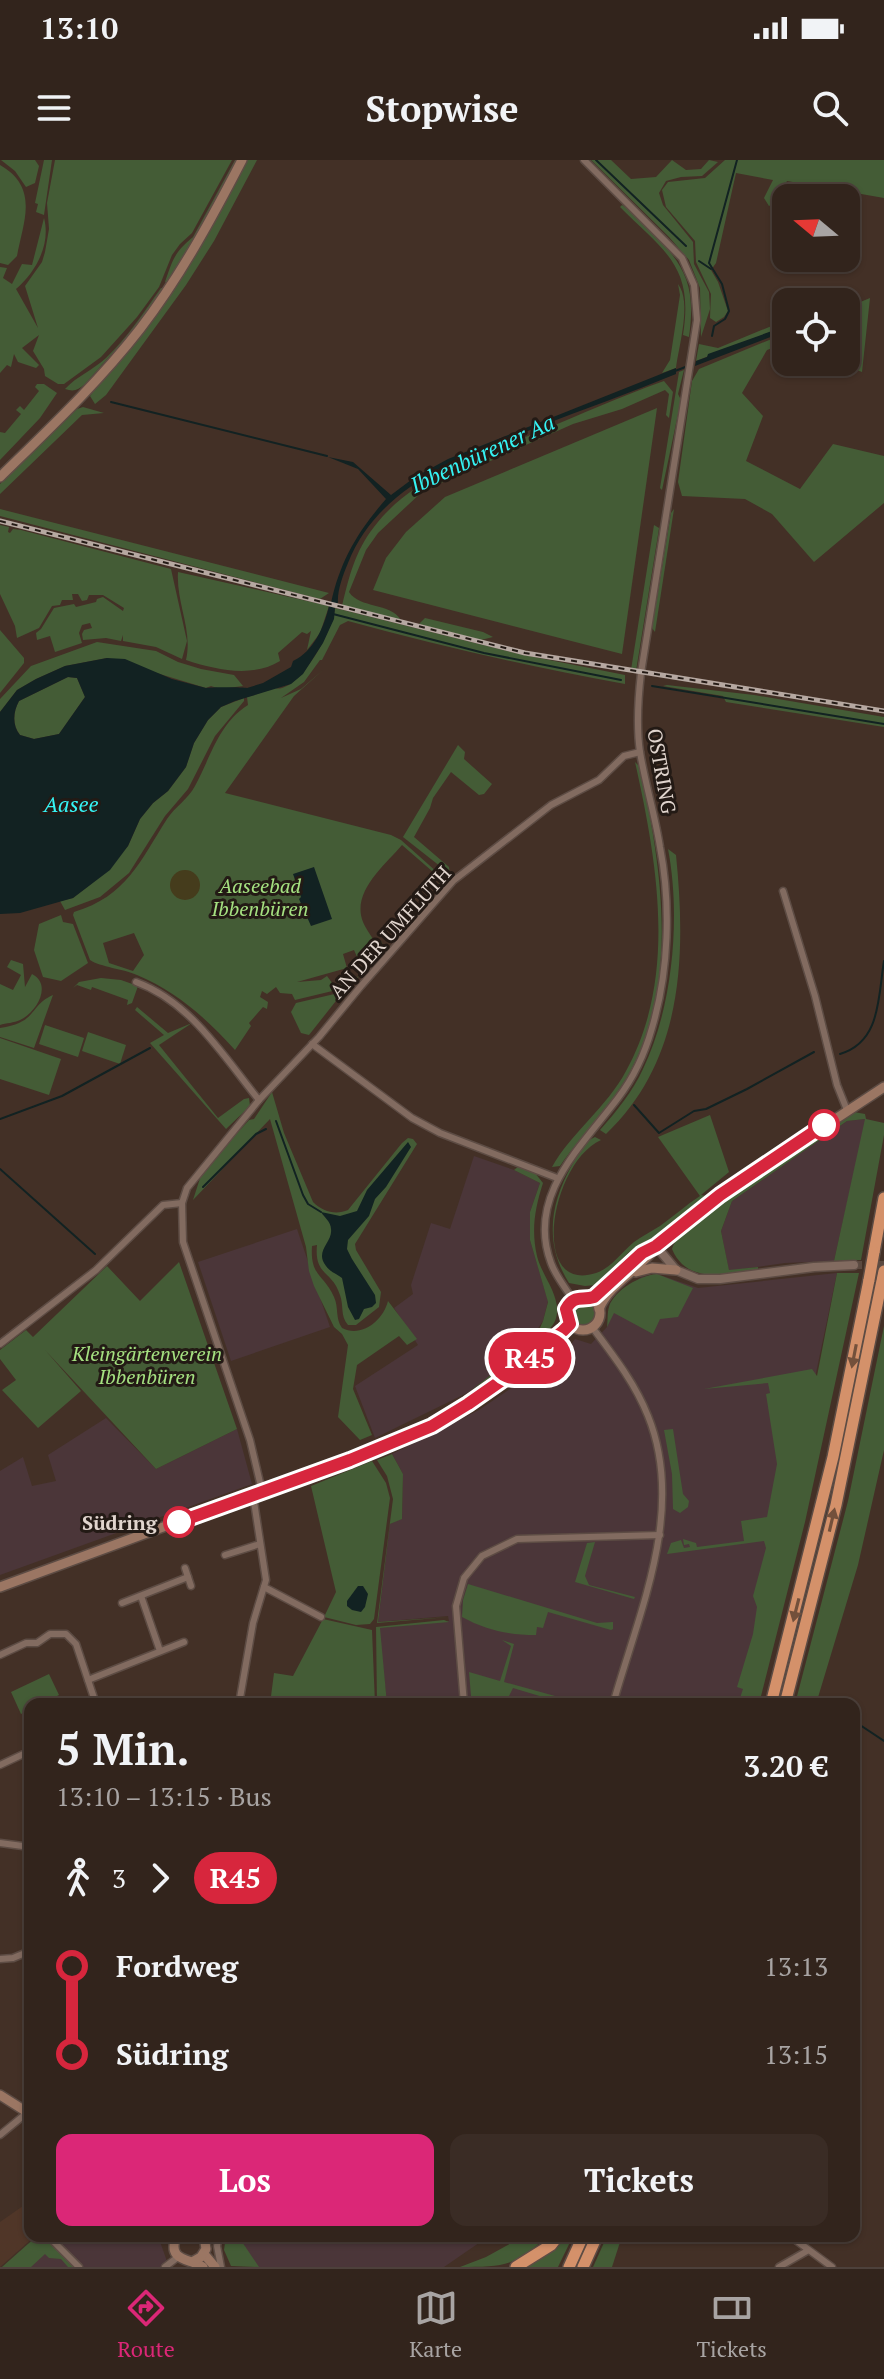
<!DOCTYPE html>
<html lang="de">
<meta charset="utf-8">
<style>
:root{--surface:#32241c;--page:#3a2c25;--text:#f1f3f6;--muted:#a8a4a3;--line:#4d413b;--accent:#db2777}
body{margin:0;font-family:"PT Serif",serif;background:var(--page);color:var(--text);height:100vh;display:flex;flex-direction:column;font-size:30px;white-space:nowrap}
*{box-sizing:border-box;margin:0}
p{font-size:26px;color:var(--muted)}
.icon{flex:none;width:44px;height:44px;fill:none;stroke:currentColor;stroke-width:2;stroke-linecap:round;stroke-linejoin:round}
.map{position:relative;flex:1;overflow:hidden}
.side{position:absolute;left:24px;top:1538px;width:836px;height:544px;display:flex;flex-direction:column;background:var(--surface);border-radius:16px;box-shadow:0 2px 6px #0004,0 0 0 2px var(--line)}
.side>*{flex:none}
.badge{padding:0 16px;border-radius:26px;font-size:28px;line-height:52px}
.needle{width:52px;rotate:289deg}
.fabs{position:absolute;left:772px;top:24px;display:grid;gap:16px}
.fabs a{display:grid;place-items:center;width:88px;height:88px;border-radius:16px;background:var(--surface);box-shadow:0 2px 6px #0004,0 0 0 2px var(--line);font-size:40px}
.map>.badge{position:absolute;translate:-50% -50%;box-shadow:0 0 0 4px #fff}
.legs{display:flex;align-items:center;gap:12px;height:88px;padding:0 32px;font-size:26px}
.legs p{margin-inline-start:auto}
.headline{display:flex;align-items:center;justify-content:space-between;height:136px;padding:0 32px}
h1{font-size:44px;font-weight:800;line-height:60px}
.button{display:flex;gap:16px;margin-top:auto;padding:16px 32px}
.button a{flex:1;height:92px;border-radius:16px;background:var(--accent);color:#fff;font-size:32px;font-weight:800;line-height:92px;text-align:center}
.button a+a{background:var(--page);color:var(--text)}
ul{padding:0 32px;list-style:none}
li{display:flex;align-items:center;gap:28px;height:88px;font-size:30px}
li i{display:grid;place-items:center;width:12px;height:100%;margin:0 10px;background:currentColor}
li i::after{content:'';width:20px;height:20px;margin:-10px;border:6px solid;border-radius:50%;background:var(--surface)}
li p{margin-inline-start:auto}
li:first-child i{background:linear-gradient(#0000 50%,currentColor 0)}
li:last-child i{background:linear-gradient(currentColor 50%,#0000 0)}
.status{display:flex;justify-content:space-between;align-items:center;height:56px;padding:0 40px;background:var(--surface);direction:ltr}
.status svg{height:22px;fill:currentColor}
header{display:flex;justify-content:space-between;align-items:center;height:104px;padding:0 32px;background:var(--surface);font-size:36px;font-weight:800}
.tab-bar{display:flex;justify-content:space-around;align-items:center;height:112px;border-top:2px solid var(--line);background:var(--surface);font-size:22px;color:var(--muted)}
.tab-bar a{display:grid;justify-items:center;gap:4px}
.tab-bar .active{color:var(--accent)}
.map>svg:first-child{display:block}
</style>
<div class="status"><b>13:10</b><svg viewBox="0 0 49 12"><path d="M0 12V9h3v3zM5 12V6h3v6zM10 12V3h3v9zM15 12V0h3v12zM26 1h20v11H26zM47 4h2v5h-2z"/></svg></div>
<header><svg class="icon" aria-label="menu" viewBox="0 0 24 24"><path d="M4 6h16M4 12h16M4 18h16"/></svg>Stopwise<svg class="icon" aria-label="search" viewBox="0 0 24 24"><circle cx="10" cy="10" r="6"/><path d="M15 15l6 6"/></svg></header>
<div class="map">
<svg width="884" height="2107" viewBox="0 0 884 2107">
<rect width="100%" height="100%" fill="#433026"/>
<g fill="#4b3639">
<polygon points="866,959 834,1101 785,1103 729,1111 721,1071 732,1041 847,961"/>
<polygon points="474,996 514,1010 540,1023 530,1052 530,1080 548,1141 543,1161 523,1190 469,1232 375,1278 355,1226 418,1185 394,1148 413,1134 411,1125 431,1063 450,1069"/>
<polygon points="297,1069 330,1167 231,1201 198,1102"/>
<polygon points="837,1113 782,1375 742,1544 387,1544 379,1468 449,1461 448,1456 378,1462 390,1364 402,1358 403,1314 392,1294 479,1250 565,1192 575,1179 591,1184 607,1167 610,1143 641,1117 657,1114 698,1128"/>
<polygon points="106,1258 156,1309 237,1269 252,1324 0,1415 0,1311 23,1297 32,1326 56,1321 48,1295"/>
<polygon points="49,2076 158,2076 169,2107 12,2107"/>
<polygon points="232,2076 489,2076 444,2107 255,2107"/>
</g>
<polygon fill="#503628" points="23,2046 30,2053 30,2076 35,2076 0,2107 0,2062"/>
<g fill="#445c36" fill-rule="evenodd">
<polygon points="1,0 35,0 39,6 35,23 26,27 15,11"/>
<polygon points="44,0 52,0 44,55 36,52 38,44 35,43"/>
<path d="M55,0H232L192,73L180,84L172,95L159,127L137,157L101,197L64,224H58L45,216L44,209L33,191L39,175L22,188L39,205L36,208L18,202L14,194L11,207L7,205L0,213V107L7,108L3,118L12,124L22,104L32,105L44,58C51,84 36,112 16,129L38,168L25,126L42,102L45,92L49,69L47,43Z"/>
<path d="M235,0H237L195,79L167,123L165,122C173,99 174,93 193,77Z"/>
<path d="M247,0H257L214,81L186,125L106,235L95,244L90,236C108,211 131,189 148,164C186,112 217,57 247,0Z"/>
<polygon points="591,0 611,0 631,19 656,17 672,0 686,10 701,9 709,0 718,2 702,16 681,17 666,21 659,33 663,45 693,82 694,104 709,132 710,149 701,177 700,128 689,100 669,77"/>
<polygon points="725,0 884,0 884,38 787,21 776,42 769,46 764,38 773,20 736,13 716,103 711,110 718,122 728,151 724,157 716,162 710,158 711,134 696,102 695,81 666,47 662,30 668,22 705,18"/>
<path d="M0,5C40,28 23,62 17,96L8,105L0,103Z"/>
<path d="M622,45C632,50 641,61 650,70C686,106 696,126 689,177L683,175C694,106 665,92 620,47Z"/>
<path d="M678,124C692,142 679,185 676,208L662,213L670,200L680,135Z"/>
<path d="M161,128H164L141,161L85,224C78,230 74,232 65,229C77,216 93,210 106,198C127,178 144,152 161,128Z"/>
<polygon points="870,138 862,212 836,202 846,202 846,148"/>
<polygon points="786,160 786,166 696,201 699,184 718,188"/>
<polygon points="786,173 786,183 767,190 742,233 763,256 746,301 800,329 833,284 884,296 884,343 814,402 772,354 745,339 682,336 678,322 692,221 699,209"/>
<polygon points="684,210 678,234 681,240 662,330 660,328 679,212"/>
<path d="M664,221L673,232L669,258L666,255L669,234L665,230L622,249L573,264L423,331L378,373L366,390L349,432C360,449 390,442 401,460L342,446C349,417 355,391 374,367C413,315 481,296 538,272C580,255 621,236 664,221Z"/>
<polygon points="37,224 44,224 57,233 40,258 0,300 0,272 5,273 21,254 16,250 20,246 24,250 39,231 35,227"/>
<polygon points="83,247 104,253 82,255 0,334 0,324 77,249"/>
<polygon points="657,248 622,494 373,430 386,398 406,372 445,337"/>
<polygon points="0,349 329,433 320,439 0,356"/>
<polygon points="674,349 655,472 652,468 671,353"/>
<polygon points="0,365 9,367 8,372 10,373 13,369 21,370 171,409 187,481 182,499 156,487 123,481 123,475 121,481 106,478 83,480 82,474 84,470 92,468 90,463 82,465 79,473 82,483 55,492 50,476 37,480 36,473 41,469 54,448 74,444 76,447 96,442 97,439 103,437 123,451 124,448 103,435 89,435 87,440 82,441 78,434 72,434 73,440 62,440 60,445 52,446 39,468 17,478 15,466 0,434"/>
<polygon points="654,365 659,368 658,375 636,511 631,510"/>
<path d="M178,412L329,446L320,473L307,490L311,471L307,474L302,472L278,493L280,501C253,518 216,510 186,500C193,470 176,443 178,412Z"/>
<path d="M335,448L519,494L625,515V524C531,507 439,486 348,461L340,465L322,500H320L304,522L281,538L301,529L323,510L294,536L225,633L391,675L401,680L447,721L439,724L440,718L402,685C385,705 351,732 363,762C366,769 372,777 376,784L381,781L384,787L371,802L368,800L364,805L358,799L354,790L343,794L347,808L297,822L321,820L327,816L336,828L359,816L349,827L295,840L292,834L280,833L276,827L267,834L262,831L260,837L268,842L267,849L263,847L249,863L251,866L235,890C206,858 177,832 137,815C124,809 100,807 90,800L73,755L74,752C127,736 140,701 167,659C175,647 188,639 195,626C211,597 218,564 248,545L247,537C256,535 262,532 270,529C277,526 275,530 282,528C305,522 333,469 335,448ZM134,773L144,795L133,811L109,803L103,783Z"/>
<polygon points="425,458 483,472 493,477 481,480 419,464"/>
<polygon points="0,470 24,498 24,503 0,533"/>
<polygon points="97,482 156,491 178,502 201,509 234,515 243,526 220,529 211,526 206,528 107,498 65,506 36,519 17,530 0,552 0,539 31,506"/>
<path d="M68,517L77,518L85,537L59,574L34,579L20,575C12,565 13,552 19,541Z"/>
<polygon points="667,525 754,535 884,557 884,567 726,542 723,536 663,526"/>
<polygon points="244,538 244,541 215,576 188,629 165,656 129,713 100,737 65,750 60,741 73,738 91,724 128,686 140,659 153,643 168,631 186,607 194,583 208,560 221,547"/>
<polygon points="458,585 465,592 464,599 492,624 484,634 479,635 451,612 433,638 430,648 414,677 449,707 450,714 403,677"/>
<path d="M635,602L640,607C660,700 679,811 635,902C617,940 584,971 560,1006L552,1007C571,973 607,947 626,911C678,817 657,701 635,602Z"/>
<path d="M668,689L676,695C686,795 684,900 606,974L600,970C616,952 633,931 643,909C673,847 681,756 668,689Z"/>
<polygon points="61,755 63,762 73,764 88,803 61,821 43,817 34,790 39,764"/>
<path d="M11,800L23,804L25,827L32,814C53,825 36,853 20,860C14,863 6,863 0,865V824L13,830L21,815L7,807Z"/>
<polygon points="101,818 121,820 138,826 132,843 127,845 128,840 92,827 91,830 77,825 73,828 79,822"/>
<polygon points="343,832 309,875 301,873 291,852 296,843"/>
<path d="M53,835L34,888L0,877V868C39,862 28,846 53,835Z"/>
<polygon points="137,847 168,873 192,863 159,885 218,958 244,939 249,938 250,946 226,969 150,883 164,875 135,850"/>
<polygon points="45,865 84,878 78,897 39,884"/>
<polygon points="88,872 126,885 120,904 82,891"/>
<polygon points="0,878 61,899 49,935 0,919"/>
<path d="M272,932L284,973L313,1042C323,1052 336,1055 348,1050L402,983L408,978L413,979L417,984L355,1084L356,1090L381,1132L379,1147L356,1165H348C340,1156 344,1146 340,1135C332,1110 314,1116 317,1085L312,1086C310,1117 324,1114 334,1137C339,1148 335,1158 342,1168C361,1178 383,1161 388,1141L417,1179L407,1185L399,1176L357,1205L353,1229L372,1275L360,1280L338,1257L348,1185L342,1174L334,1167L314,1126L309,1111L306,1087L270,959L193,1040L202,1012L249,960L254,959Z"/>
<path d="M854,952L865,954L866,959L884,963V975L861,1100L834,1101L865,959L847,961L732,1041L721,1071L729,1110L758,1107V1109C728,1115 687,1125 672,1089C679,1060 797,993 825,974C835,967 844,958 854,952Z"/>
<path d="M710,955L729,1012L701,1035L707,1036L644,1086L629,1092L595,1125L585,1126L569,1123C544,1083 550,1044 572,1005C578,995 584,981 595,977L601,980C550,1003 529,1135 596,1113C611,1108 622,1092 634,1082C642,1076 652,1071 660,1066C674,1056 686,1045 700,1036L658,977Z"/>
<path d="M519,1006L535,1013L543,1023C535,1048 531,1070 537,1096C542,1117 564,1139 555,1161C547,1179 487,1220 469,1232L528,1186L536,1177L543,1161L548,1142L530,1080V1052L540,1023L514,1010Z"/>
<polygon points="179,1102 237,1269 156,1309 45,1190 81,1231 38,1268 2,1230 16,1220 0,1199 0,1190 26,1170 33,1177 107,1106 140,1141"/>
<polygon points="837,1113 859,1113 805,1362 759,1544 733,1544 734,1540 739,1541 743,1529 737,1527 753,1474 757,1447 753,1436 766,1388 764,1381 667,1394 671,1383 681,1380 684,1388 690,1387 689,1384 684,1385 683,1379 696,1383 697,1387 744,1381 741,1361 767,1357 777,1304 766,1234 770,1233 768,1223 704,1229 812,1209 817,1216"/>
<path d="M657,1114L693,1128L678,1157L660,1159L653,1174L614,1153L607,1167C608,1161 607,1153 609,1147C614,1130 641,1115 657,1114Z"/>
<circle cx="583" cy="1153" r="12"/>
<polygon points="884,1166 884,1290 858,1405 816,1544 795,1544 848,1341"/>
<polygon points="673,1269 683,1334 689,1341 688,1347 680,1353 673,1349 672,1314 664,1270"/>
<polygon points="392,1294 403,1314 402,1359 390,1364 378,1462 449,1457 377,1463 393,1339 387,1316 377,1300"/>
<polygon points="372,1301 386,1323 390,1338 374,1459 370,1464 356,1465 324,1457 336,1432 311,1326"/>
<polygon points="595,1382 585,1416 589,1425 635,1437 634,1439 575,1422 587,1383"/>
<path d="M468,1424L597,1463L613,1462V1469L611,1470L548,1452L543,1468L537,1467L536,1475C508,1475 486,1470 462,1457L463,1440Z"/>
<polygon points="323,1459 372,1470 375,1544 270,1544 274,1513 293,1516"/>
<polygon points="444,1460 449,1462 380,1468 387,1544 377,1544 376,1467"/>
<polygon points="502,1480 514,1484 504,1522 584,1544 566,1544 513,1528 508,1538 500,1544 471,1536 469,1512 500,1521 511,1486"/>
<polygon points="49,1514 59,1535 41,1544 30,1544 30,1549 21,1554 11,1532"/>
<polygon points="37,2076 43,2076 75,2107 68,2107 61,2099 49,2098 45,2094 31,2107 2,2107"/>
<polygon points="226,2076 238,2076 259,2107 231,2106 224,2090"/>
<path d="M524,2076H547C515,2107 503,2107 460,2107L486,2097Z"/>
<polygon points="566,2076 573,2076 558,2107 527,2107 540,2099"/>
<polygon points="607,2076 622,2076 612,2107 593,2107"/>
</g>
<circle fill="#453c1c" cx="185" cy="725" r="15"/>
<g fill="#122222" fill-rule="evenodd">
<polygon points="786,166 786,171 695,206 696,201 707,197 708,194"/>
<path d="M676,208V214C630,233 584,249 538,267C466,295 379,324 348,403C343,415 337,431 338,443H331C340,401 358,371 386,339L358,309L328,297L353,302L391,335L415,317L448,299Z"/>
<path d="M329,446L335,448L334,459L323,483L303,514L291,524L235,541L221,547L208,560L194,583L186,607L168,631L153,643L140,659L128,686L110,710L73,738L20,753L0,754V552L17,530L36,519L65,506L107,498L125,499L172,519L206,528C209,527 244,527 247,528L263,523L291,507L293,501C314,491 324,467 329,446ZM68,517L77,518L85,537L59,574L34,579L20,575C12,565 13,552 19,541Z"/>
<polygon points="314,707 332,759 311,766 299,739 301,737 293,714"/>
<path d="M408,982L411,987L386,1027L375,1039L369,1056L348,1080L347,1089L352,1099L375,1135L376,1143L372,1147L364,1149L359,1159L355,1160L348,1147L342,1118C337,1114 330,1112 326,1106C314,1091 333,1082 331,1069C331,1062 324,1057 321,1052L340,1056L357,1051L367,1030Z"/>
<polygon points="358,1426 363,1426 368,1434 365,1447 361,1452 352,1450 347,1446 347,1441"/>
</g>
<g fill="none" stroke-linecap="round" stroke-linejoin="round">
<g stroke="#122222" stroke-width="2">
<polyline points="596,0 686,86"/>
<polyline points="699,101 711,109"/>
<polyline points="712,176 714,166 725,159 729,151 722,124 709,103 737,0"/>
<polyline points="675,211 688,206"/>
<polyline points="111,242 327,296"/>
<polyline points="333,454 484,493 621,520"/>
<polyline points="652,526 884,564"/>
<path d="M840,894C881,882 878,837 884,801"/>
<polyline points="634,945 659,973 694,951 706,949 747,929 814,892"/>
<polyline points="0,959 62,936 150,888"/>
<polyline points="276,961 303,1035 308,1044 321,1052"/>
<polyline points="0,1009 95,1094"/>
<polyline points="203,1027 256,974 266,969"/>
<polyline points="824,1541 829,1544"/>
<polyline points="854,1561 884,1581"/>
</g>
<polyline stroke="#5b493f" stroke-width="8" stroke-dasharray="8 4" stroke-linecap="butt" points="854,1105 884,1105"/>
<defs>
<g id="minor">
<polyline points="783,731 815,836 837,925 847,950"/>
<path d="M136,822C191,842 224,897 259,940"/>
<polyline points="312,884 412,958 440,973 557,1018"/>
<path d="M573,1140C566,1128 556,1117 551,1103C526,1036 581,987 618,938C634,917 645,893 652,868C669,811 671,744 660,687C655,655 645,623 640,592C636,565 638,539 641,513L697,160L694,125L682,98L584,0"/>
<path d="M592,1167C613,1195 635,1223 648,1256C686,1350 639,1452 613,1544"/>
<polyline points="0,1184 96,1110 163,1045 182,1043"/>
<polyline points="262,1331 250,1280 183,1082 182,1043 187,1028 259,940 319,877 361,826 453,721 551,645 599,620 624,596 640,592"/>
<polyline points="225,1395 260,1384"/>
<polyline points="185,1408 191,1426"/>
<polyline points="264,1427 321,1457"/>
<polyline points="141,1436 160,1491"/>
<polyline points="122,1443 188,1417"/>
<polyline points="0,1495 26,1483 37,1483 50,1474 66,1474 76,1484 96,1544"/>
<polyline points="88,1520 184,1482"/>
<polyline points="239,1544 253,1463 266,1420 253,1335"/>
<polyline points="464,1544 456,1446 464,1418 482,1396 517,1379 660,1375"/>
<polyline points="0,1605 30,1591"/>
<polyline points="0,1683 30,1687"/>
<polyline points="27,1755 29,1688"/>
<polyline points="0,1799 13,1798 30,1791"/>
<polyline points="0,1975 28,1952"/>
<polyline points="48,2076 79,2107"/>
<polyline points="219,2076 217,2086 221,2107"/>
<polyline points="790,2076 832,2107"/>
<polyline points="165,2107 178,2097"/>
<polyline points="779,2107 807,2091"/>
</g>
<polyline id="tertiary" points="656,1086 676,1110 698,1119 720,1119 814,1107 854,1105"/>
<g id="secondary">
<path d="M0,317C48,270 98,223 140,169C180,117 212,58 242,0"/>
<polyline points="636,1112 652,1108 676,1110"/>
<circle cx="583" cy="1153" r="17"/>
<polyline points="590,1138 642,1093 656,1086 720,1035 884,927"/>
<path d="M599,1149C609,1124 640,1109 656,1087"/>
<polyline points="0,1427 405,1278 468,1244 511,1214 570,1164"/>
<polyline points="0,1935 30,1954"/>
<path d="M176,2076C167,2102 189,2098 203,2107"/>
<polyline points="204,2094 215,2107"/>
<polyline points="194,2101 201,2097 206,2089 204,2076"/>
</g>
<g id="motorway">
<polyline points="874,1092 884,1038"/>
<polyline points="771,1544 833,1297 869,1120"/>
<polyline points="785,1544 836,1345 884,1111"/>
<polyline points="516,2107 551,2085 558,2076"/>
<polyline points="569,2107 583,2076"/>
<polyline points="583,2107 597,2076"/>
</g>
</defs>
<use href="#minor" stroke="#5d4c44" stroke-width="9"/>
<use href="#tertiary" stroke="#5d4c44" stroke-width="11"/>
<use href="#secondary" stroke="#5d4c44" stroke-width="12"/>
<use href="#motorway" stroke="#5d4c44" stroke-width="14"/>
<use href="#minor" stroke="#826b60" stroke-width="6"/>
<use href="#tertiary" stroke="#826b60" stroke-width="8"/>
<use href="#secondary" stroke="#9b7663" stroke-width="9"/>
<use href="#motorway" stroke="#d4916a" stroke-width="11"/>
<defs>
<polyline id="rail" points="0,361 525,493 884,551"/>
</defs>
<use href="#rail" stroke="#b6a8a1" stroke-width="5"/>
<use href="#rail" stroke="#231a15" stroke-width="2" stroke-dasharray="6" stroke-linecap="butt"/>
<defs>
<polyline id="motorway-bridge" points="869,1120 874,1092"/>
</defs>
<use href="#motorway-bridge" stroke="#5d4c44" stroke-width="14" stroke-linecap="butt"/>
<use href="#motorway-bridge" stroke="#d4916a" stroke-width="11"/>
</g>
<defs><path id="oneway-solid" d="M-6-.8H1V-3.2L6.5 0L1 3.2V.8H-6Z" transform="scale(2)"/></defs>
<g fill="#73503b">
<use href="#oneway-solid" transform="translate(854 1196) rotate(101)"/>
<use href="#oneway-solid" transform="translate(832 1360) rotate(-77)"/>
<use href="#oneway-solid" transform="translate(796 1450) rotate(104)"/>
</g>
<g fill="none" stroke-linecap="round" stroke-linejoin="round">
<defs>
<path id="line-1" d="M179,1362L350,1300L432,1266L468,1244L511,1214L563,1171L570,1164L566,1149C574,1134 582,1141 594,1137L642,1093L656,1086L720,1035L824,965"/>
</defs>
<use href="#line-1" stroke="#fff" stroke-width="18"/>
<use href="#line-1" stroke="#d7263d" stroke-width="12"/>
</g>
<g fill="#fff" stroke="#d7263d" stroke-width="4">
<circle cx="824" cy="965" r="14"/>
<circle cx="179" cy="1362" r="14"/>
</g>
<g text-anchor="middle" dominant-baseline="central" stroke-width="6" stroke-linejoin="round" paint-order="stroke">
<g font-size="20" fill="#e1d5ce" stroke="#231a15">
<text transform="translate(662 611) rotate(80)">OSTRING</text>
<text transform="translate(390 772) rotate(-48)">AN DER UMFLUTH</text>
</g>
<g font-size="20" font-style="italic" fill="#a5e181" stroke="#231a15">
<text x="260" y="725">Aaseebad<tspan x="260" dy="23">Ibbenbüren</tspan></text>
<text x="147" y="1193">Kleingärtenverein<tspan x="147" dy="23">Ibbenbüren</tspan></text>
</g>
<g font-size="20" font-weight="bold" fill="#e1d5ce" stroke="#231a15" text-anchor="end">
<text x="157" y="1362">Südring</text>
</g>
<g font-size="22" font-style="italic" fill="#35f3f4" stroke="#231a15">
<text transform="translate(482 293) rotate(-25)">Ibbenbürener Aa</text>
<text x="71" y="643">Aasee</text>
</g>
</g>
</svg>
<div class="fabs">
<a><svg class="needle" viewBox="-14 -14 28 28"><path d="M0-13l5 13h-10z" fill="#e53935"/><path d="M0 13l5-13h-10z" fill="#a8a4a3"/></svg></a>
<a><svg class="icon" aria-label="locate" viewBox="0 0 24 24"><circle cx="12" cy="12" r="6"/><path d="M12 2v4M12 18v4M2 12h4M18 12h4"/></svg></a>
</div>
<b class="badge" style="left:530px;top:1198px;background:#d7263d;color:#fff">R45</b>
<section class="side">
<div class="headline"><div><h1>5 Min.</h1><p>13:10 – 13:15 · Bus</p></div><b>3.20 €</b></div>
<div class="legs"><svg class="icon" aria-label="walk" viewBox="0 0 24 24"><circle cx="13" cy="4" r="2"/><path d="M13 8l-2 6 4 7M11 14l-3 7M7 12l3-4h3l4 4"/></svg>3<svg class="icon" aria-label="forward" viewBox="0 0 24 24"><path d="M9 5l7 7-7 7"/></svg><b class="badge" style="background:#d7263d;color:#fff">R45</b></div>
<ul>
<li><i style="color:#d7263d"></i><b>Fordweg</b><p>13:13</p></li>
<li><i style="color:#d7263d"></i><b>Südring</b><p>13:15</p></li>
</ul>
<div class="button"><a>Los</a><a>Tickets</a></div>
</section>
</div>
<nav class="tab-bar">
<a class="active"><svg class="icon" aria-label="directions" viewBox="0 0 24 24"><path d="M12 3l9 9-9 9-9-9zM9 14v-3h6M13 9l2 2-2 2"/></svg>Route</a>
<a><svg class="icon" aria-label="map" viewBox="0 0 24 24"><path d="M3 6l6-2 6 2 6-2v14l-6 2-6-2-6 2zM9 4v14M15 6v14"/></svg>Karte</a>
<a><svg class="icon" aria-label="tickets" viewBox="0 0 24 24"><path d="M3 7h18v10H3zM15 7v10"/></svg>Tickets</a>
</nav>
